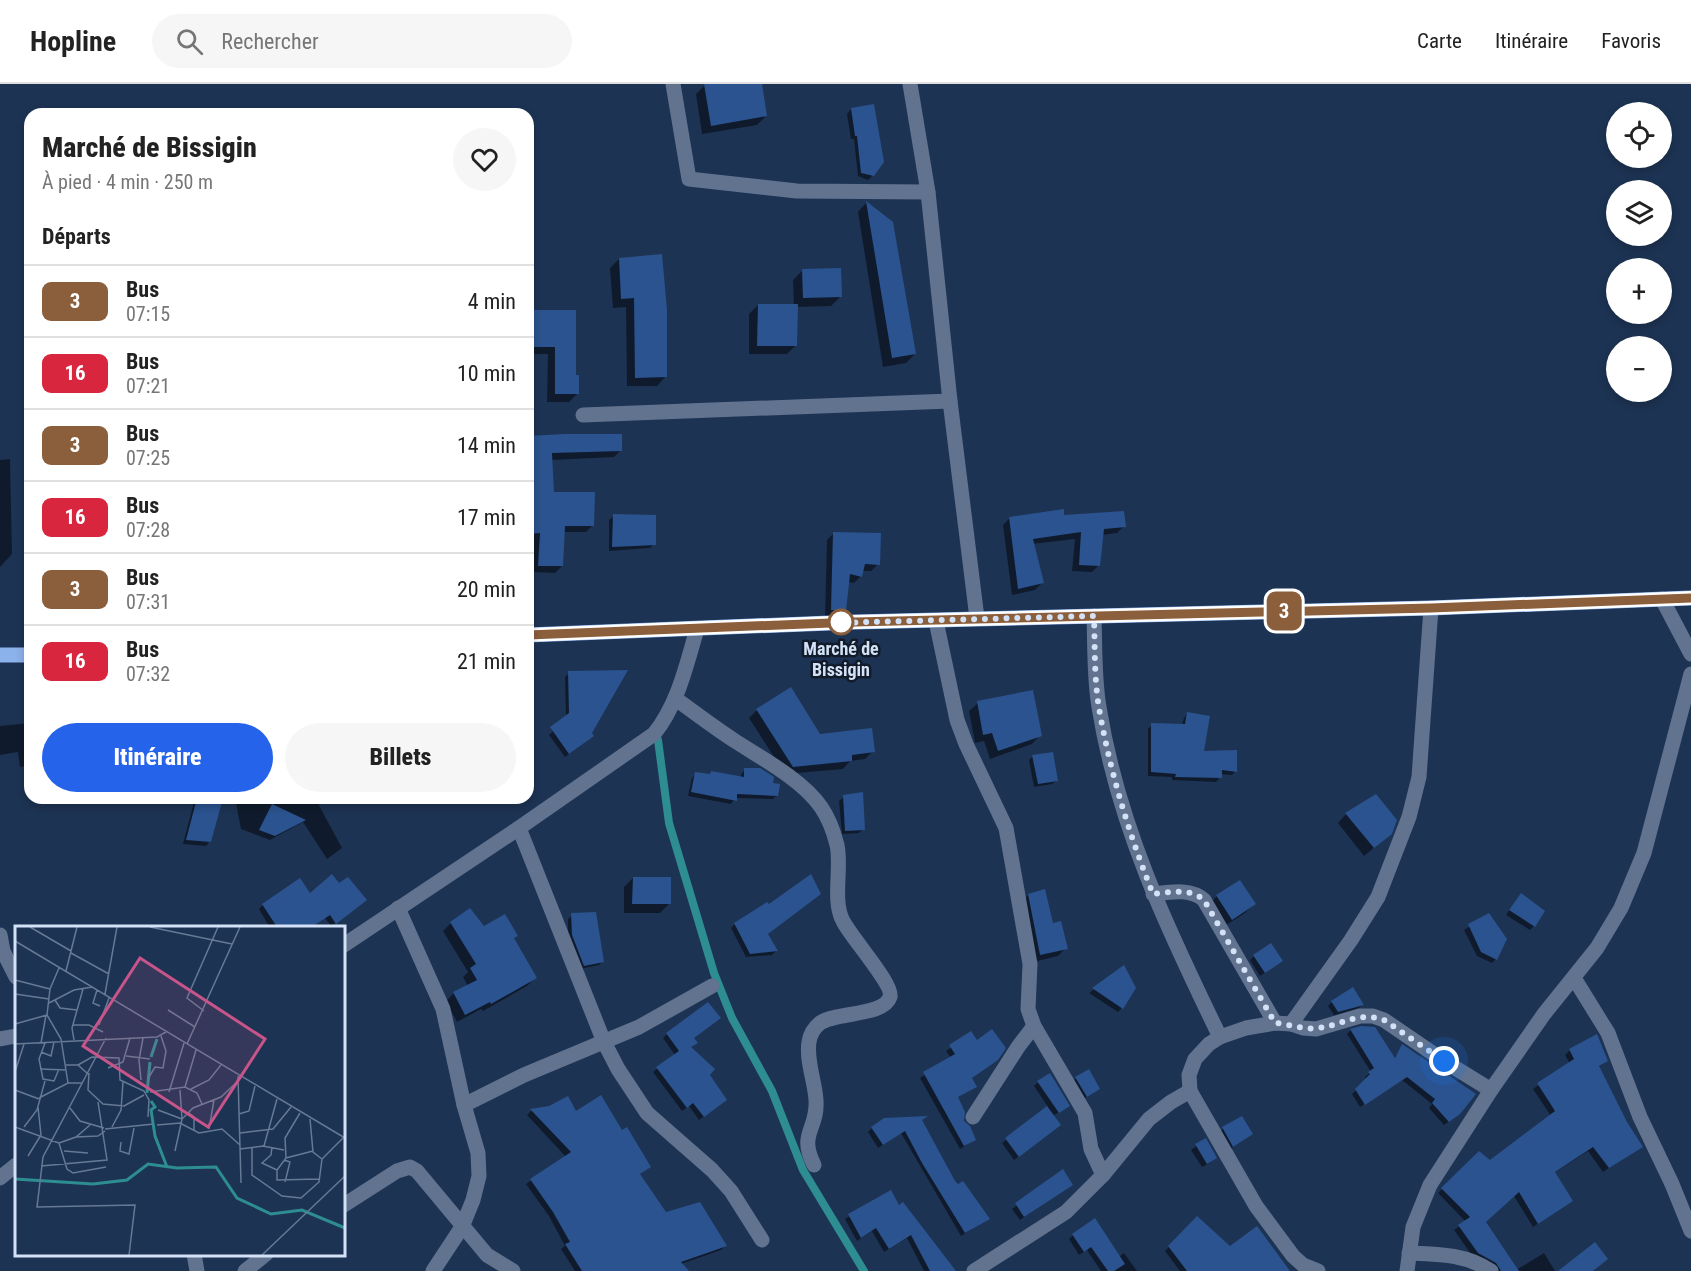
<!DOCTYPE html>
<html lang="fr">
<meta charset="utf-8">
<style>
:root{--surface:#fff;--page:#f6f6f6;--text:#222;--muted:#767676;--line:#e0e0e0;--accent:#2563eb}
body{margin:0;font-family:"Roboto Condensed",sans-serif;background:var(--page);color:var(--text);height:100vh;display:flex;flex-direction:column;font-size:22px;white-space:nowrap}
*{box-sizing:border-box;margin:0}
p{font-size:20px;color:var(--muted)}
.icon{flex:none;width:33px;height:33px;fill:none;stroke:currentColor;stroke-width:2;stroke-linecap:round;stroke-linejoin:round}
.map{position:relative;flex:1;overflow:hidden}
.drawer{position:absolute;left:24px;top:24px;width:510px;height:696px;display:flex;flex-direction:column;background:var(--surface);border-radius:18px;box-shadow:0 3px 9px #0003}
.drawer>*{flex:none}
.badge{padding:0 12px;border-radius:9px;font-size:21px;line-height:39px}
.controls{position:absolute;left:1606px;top:18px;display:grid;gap:12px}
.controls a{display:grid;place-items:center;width:66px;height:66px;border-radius:50%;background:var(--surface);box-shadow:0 3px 9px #0003;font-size:30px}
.you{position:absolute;width:30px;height:30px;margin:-15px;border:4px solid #fff;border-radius:50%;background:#1a73e8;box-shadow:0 0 0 9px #1a73e833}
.map>.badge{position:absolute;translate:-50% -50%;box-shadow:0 0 0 3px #fff}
h2{padding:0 18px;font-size:22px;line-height:54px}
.round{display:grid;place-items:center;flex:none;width:63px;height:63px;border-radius:32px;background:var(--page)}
.summary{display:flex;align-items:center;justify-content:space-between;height:102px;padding:0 18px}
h1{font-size:28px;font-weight:800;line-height:45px}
.action{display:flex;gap:12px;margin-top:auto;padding:12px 18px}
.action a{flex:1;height:69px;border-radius:36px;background:var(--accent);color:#fff;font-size:24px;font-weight:800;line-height:69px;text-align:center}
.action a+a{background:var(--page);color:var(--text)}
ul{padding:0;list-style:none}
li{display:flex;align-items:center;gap:18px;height:72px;padding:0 18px;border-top:2px solid var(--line)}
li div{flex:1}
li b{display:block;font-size:22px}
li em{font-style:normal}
li .badge{min-width:66px;font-weight:700;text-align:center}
header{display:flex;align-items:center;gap:36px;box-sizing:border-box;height:84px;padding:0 30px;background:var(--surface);border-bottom:2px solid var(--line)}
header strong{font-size:28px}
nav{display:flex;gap:33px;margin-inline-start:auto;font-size:21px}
.search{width:420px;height:54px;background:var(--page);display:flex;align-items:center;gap:15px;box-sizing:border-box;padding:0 21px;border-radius:33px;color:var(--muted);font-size:22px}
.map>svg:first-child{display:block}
</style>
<header>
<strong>Hopline</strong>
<div class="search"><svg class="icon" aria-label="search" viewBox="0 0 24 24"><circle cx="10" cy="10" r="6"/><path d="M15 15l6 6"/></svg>Rechercher</div>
<nav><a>Carte</a><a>Itinéraire</a><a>Favoris</a></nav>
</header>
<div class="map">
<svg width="1691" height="1187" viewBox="0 0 1691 1187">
<rect width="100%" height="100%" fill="#1d3353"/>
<g fill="#0007">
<polygon points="711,0 760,0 766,32 757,41 702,50 696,10 705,1"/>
<polygon points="851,25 872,92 868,96 858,92 854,55 851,55 847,30"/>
<polygon points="866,119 891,139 915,270 906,279 883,283 858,128"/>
<polygon points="619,175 666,292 657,302 627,302 626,223 613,224 610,184"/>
<polygon points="802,187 840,213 831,222 796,223 796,261 787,270 749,270 749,230 758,221 794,221 793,196"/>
<polygon points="532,228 575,228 574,292 577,310 569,318 547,318 548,270 528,270 528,232"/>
<polygon points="528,354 621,366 614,373 551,376 552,409 593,441 586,448 563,448 562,482 555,489 532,488 533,455 528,456"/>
<polygon points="10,375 12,470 0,483 0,376"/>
<polygon points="614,432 654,460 650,464 609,467 609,436"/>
<polygon points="1063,432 1124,442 1117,449 1102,451 1099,481 1092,488 1072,487 1075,455 1032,460 1042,499 1035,506 1012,511 1003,441 1010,434"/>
<polygon points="834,449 878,480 871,487 862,487 861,492 854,499 848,498 845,526 838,533 825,532 827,456"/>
<polygon points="569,589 590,650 588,656 565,673 549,651 566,634 565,593"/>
<polygon points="978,619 1040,651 1032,660 990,675 984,657 975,659 969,627"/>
<polygon points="757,626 819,652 873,667 865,675 850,677 843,685 785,690 749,634"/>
<polygon points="1188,629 1202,668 1236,687 1232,691 1220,690 1220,693 1216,698 1172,696 1172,693 1148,692 1148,645 1152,641 1182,641 1184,634"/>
<polygon points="30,639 30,681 20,683 18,668 0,671 0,642"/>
<polygon points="1033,672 1057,696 1052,700 1034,703 1029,676"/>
<polygon points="745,686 772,700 777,711 773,715 735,714 731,720 688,712 692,694 696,690 741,694 741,690"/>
<polygon points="844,713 863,745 859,749 842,750 839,717"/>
<polygon points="195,714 221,714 210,757 206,762 183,760"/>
<polygon points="235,714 315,714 342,764 327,775 303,738 270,756 241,745"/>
<polygon points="497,714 508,714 501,719"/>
<polygon points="1346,730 1391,749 1364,772 1338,739"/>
<polygon points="633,794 669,820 660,829 624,829 624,803"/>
<polygon points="339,801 361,820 331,842 325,834 311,844 270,844 259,825 263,821 310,811"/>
<polygon points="1028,811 1052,841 1066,864 1058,872 1033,878 1021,819"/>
<polygon points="1217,812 1254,820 1245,829 1223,843 1208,821"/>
<polygon points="1517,815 1534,842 1530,846 1506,831"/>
<polygon points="572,831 603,877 599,881 580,885 568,856 568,835"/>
<polygon points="1489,831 1496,875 1492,879 1477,872 1464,846"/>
<polygon points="451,839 483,844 513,854 535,894 527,902 483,927 481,925 457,938 446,917 454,909 468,902 463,893 468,888 443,847"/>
<polygon points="735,840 767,850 776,867 772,871 746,873 731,844"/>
<polygon points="1254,872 1281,877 1260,892 1250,876"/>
<polygon points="1124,883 1122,924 1118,928 1089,909"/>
<polygon points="1332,918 1362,921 1359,924 1334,931 1328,922"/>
<polygon points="1362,943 1394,975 1402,962 1454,1034 1444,1041 1429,1024 1432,1020 1402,996 1360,1023 1352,1010 1367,996 1365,993 1371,988 1347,950 1351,946"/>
<polygon points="667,950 693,954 689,964 708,991 721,1020 699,1036 689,1022 682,1027 653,988 675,971 663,954"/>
<polygon points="971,950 971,994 975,1002 957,1014 963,1038 974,1056 960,1065 920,994 951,974 946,967"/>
<polygon points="1570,966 1607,977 1598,983 1626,1039 1641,1062 1603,1088 1588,1067 1554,1089 1571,1117 1533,1143 1514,1112 1484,1138 1516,1186 1544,1169 1555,1187 1494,1187 1473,1173 1454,1146 1466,1138 1438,1109 1479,1069 1490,1078 1551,1032 1533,1005 1570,980 1565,971"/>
<polygon points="1076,994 1098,1005 1082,1016 1072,998"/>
<polygon points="1038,998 1068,1022 1053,1032 1055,1045 1014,1076 1002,1059 1048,1023 1034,1002"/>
<polygon points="549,1024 575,1029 621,1048 649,1083 639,1091 666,1130 725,1162 721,1166 681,1180 687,1187 575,1187 561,1165 565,1162 549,1132 526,1100 566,1073 527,1031 531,1027"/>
<polygon points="921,1037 954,1098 988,1135 961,1152 901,1049 878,1064 868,1048 872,1044"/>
<polygon points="1223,1045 1251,1050 1229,1066 1219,1049"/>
<polygon points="1205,1056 1211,1078 1202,1083 1191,1066"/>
<polygon points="1062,1087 1071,1101 1020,1136 1012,1125"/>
<polygon points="891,1108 899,1123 950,1187 924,1187 907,1154 884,1168 872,1147 857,1157 845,1135"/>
<polygon points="1197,1134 1229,1164 1282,1187 1180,1187 1165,1167"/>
<polygon points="1073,1151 1119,1173 1124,1169 1137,1187 1101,1187 1087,1166 1079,1171 1069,1155"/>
</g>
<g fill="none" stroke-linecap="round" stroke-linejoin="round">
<polyline stroke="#2e8d91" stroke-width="8" points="658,656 669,739 714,889 732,934 772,1007 803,1086 864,1187"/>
</g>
<g fill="#2b538f">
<polygon points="704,0 762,0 767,32 711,42"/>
<polygon points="874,20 884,78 874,92 861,89 857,52 855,52 851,24"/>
<polygon points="866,117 893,138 916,270 892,274"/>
<polygon points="662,170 667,226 667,293 635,294 634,214 621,215 619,174"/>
<polygon points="841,184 842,213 803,214 802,185"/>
<polygon points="758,220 798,220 797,262 757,262"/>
<polygon points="531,226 576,226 576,291 579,291 579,310 555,310 555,263 531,263"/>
<polygon points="564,350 622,350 622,367 552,369 554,408 595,408 594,442 565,442 563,482 538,482 540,449 528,450 528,352"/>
<polygon points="1064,425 1064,431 1124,427 1126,443 1104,445 1100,482 1079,481 1081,448 1033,455 1044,499 1018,505 1009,433"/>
<polygon points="613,430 656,431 656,461 612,463"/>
<polygon points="833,448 881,449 880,481 865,480 862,493 850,490 846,527 831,526"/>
<polygon points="628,586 592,649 594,652 569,670 550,643 569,629 568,587"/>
<polygon points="791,603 820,650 872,644 875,668 852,671 852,677 793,683 756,625"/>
<polygon points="1033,606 1042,652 998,667 992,649 983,651 977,617"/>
<polygon points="1187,628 1210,632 1204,667 1237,666 1237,688 1222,686 1222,694 1175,693 1176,690 1151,688 1151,639 1185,640"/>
<polygon points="1053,668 1058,697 1038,700 1032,671"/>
<polygon points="744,684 760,684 774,693 773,699 780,700 778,712 737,710 737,717 691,708 695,688 710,690 711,687 744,693"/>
<polygon points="863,708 865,746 845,747 843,711"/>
<polygon points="1376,710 1397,736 1392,750 1374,764 1345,729"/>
<polygon points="197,714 223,714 211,758 186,756"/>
<polygon points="272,720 306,736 275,752 259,746"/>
<polygon points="332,790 339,799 348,793 367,816 336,840 330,831 312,843 277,843 262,820 300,794 310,809"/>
<polygon points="811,790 821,810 768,850 778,867 750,870 734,839 767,818 769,820"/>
<polygon points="633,793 671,793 671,820 632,820"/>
<polygon points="1240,796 1256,820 1232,836 1216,811"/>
<polygon points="1045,805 1053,839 1061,837 1068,865 1040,871 1028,810"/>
<polygon points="1521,809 1545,827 1535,843 1509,826"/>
<polygon points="470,824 484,842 505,830 518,852 514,854 537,894 491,920 490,918 465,931 453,908 477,896 470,884 476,880 450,838"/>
<polygon points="596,828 604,878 584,882 572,851 571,829"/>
<polygon points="1489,829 1507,855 1497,876 1481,868 1468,840"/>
<polygon points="1271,859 1283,877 1265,889 1253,871"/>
<polygon points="1124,881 1136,904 1123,925 1092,904"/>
<polygon points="1353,903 1364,921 1338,928 1331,917"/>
<polygon points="708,918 721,934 694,954 698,959 691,963 715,985 710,991 727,1016 704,1033 693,1019 687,1024 656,983 679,967 666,949"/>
<polygon points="1361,942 1375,943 1395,974 1402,960 1476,1010 1460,1030 1449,1038 1432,1019 1435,1015 1407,993 1365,1021 1355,1005 1370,990 1368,988 1374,984 1350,945"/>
<polygon points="992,945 1006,964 998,976 972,994 977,1003 958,1013 965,1028 964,1037 970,1042 976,1056 964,1062 923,988 955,970 949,961 971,947 977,956"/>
<polygon points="1597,950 1608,977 1599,982 1627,1038 1643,1063 1609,1084 1593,1063 1555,1088 1573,1117 1538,1140 1519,1108 1486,1138 1519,1187 1501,1187 1496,1179 1478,1169 1458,1141 1470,1133 1441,1104 1479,1067 1490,1076 1555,1027 1537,999 1574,975 1569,965"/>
<polygon points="1089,985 1100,1005 1087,1013 1075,993"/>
<polygon points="1050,989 1070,1022 1059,1029 1037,997"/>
<polygon points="601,1011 622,1046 627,1043 651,1083 640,1090 666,1128 700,1118 727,1162 681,1178 689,1187 582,1187 565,1160 570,1158 553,1128 530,1095 571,1068 530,1025 549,1022 568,1012 576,1027"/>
<polygon points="1047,1022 1061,1041 1019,1073 1005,1054"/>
<polygon points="928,1032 922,1036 955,1097 958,1100 963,1097 990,1135 965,1149 922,1079 905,1047 883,1061 871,1043 884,1034"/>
<polygon points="1242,1032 1253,1050 1233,1063 1222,1043"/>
<polygon points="1206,1054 1217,1074 1207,1080 1195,1060"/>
<polygon points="1063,1085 1073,1101 1024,1133 1015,1119"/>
<polygon points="891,1106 899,1121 903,1118 956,1187 930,1187 911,1151 889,1165 876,1144 861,1154 848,1130"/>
<polygon points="1197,1132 1230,1162 1257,1142 1290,1187 1187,1187 1168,1162"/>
<polygon points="1095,1134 1125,1180 1114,1187 1108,1187 1091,1163 1084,1168 1072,1150"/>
<polygon points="1595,1158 1608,1175 1593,1187 1558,1187"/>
</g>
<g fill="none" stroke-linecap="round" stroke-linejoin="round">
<g stroke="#61738f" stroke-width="15">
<polyline points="673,0 689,95 797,107 928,108"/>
<polyline points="910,0 928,108 950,317 977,534"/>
<polyline points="583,331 950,317"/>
<polyline points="1662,515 1691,570"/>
<path d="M1094,532C1095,562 1094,594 1099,623C1118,742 1168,846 1220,953"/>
<polyline points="936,537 957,636 966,660 1006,744 1030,880 1028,925 1034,942 1085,1029 1091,1065 1103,1091"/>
<path d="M676,615C695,629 715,644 735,657C763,675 802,696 821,723C828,733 834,749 837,761C842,784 832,817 843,837C850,852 894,901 890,913C884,932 836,928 820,939C814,944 810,950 809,958C806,976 815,998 816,1016C818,1046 798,1049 814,1081"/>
<polyline points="519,744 604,958 618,985 647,1029 712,1086 731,1107 762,1156"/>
<path d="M1153,810C1170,808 1191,804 1204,816L1275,939"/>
<polyline points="398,824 443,925 464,1021 478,1069 479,1092 473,1116 462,1143 433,1187"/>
<polyline points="0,851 3,867 16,893"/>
<path d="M344,861L519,744L654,650C678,620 686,582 697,545"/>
<polyline points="1574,894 1608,949 1640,1033 1672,1100 1691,1147"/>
<polyline points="1291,940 1351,856 1378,813 1409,733 1419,693 1431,524"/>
<polyline points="0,955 16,952"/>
<polyline points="464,1021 524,991 639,943 712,902"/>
<polyline points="973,1033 1018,963 1034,942"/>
<polyline points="0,1094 16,1081"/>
<polyline points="344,1121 397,1087 410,1083 417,1087 487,1171 513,1187"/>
<path d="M1409,1169C1438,1170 1466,1170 1491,1187"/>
<polyline points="194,1170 197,1187"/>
<polyline points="245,1187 266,1170"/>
<polyline points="974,1187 1066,1128 1103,1091 1149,1035 1171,1018 1190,1007"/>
<polyline points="1318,1187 1303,1181 1293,1172 1256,1122 1190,1007 1189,991 1195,975 1209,960 1220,953 1246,944 1275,939 1291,940 1303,944 1316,945 1360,932 1373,932 1384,936 1444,977 1491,1006"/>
<polyline points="1407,1187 1413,1143 1430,1101 1491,1006 1544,930 1597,864 1621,824 1644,769 1691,590"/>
</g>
<g stroke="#8cb2eb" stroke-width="15">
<polyline points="528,551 855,538 1431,524 1691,514"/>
<polyline points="0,571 30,571"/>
</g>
</g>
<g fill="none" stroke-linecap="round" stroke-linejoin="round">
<defs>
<polyline id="line" points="528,551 855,538 1431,524 1691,514"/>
</defs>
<use href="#line" stroke="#fff" stroke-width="14"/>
<use href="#line" stroke="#8b5e3c" stroke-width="9"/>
<path stroke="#d4e2f7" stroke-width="6" stroke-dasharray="0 10.8" d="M841,538L832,539L1094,532C1095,562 1094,594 1099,624C1110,688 1129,750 1153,810C1169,808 1191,804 1204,816L1275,939C1289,940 1304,946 1318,944C1343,941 1358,927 1384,936L1444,977"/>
</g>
<circle fill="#fff" stroke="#8b5e3c" stroke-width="3" cx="841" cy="538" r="12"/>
<g text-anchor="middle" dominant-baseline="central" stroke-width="5" stroke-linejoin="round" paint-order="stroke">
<g font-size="18" font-weight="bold" fill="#d4e2f7" stroke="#111b2a">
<text x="841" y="564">Marché de<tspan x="841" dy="21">Bissigin</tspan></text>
</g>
</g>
<g transform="translate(15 842)">
<rect width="330" height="330" fill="#1d3353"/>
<path fill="none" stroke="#2e8d91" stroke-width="3" d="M136,131L142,113M132,167L135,136M136,175L140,181L136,184L140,210L152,241M0,253L78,258L112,254L133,238L162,242L201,241L222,272L256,288L287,284L330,302"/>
<path fill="none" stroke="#667995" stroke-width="1.5" d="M15,1L56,25M135,1L217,18M0,15L330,212M56,27L94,48M44,42L35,63L32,89L46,113L53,157M51,45L62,1M0,54L35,63M82,64L78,77L85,80M0,68L34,73M90,68L102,1M40,74L45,82L62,84M34,77L59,64L77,61M153,84L180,101M189,85L172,72L203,1M0,98L32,89M58,99H74L88,106M84,99L94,72M91,112L28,231L22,281L120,279L114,329M59,114L57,102L68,63M26,117L31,89M30,117L24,133L28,153L39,155L44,143M0,118L142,111L151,106M172,118L225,1M26,126L36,130L39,116M111,130L135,133M51,139H63L73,148M63,139L77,131L104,132L105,154L129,165L134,174L133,191M93,142L108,136L115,112M25,143L51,144M0,146L9,118M74,147L73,164L88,178L109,180L129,169M223,150L226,257M134,151L140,141L148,142L151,125L146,110M126,154L124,134L128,112M170,161L181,124M176,163L194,154L206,139M0,164L24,173M165,164L167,193M135,166L170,161L182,167L187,178M154,166L169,117M24,172L53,157H67M55,182L65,195L89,202M143,184L167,193M173,186L179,191V204M224,188L234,185L240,160M295,193L298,226L307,233M142,199L165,197L184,207L207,203L225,219M0,201L44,217L52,243L58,247L91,241M9,201L22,184L30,155M97,201L106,184L108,156M90,203L139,198M194,203L199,174M225,207L258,203L276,181M61,211L83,210L90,205M106,216L105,225L114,228L119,202M44,217L61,211L75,199M249,220L262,173M237,221V249L267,270L286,272L304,256L307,233L328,212M257,221L256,229L247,237L262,244M225,223L248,220L269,224M49,225L73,227M160,225L167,193L178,182L206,171L222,156M298,225L271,232L262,244V254L304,253M13,230L26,209L23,181M271,232L270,212L285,187M269,234L275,236L270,256M26,240L92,234L83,176M247,329L330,250"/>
<path fill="#c7558a" fill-opacity="0.15" stroke="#c7558a" stroke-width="3" d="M125,32L250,113L193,201L68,120Z"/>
<rect width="330" height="330" fill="none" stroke="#d4e2f7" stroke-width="3"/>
</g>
</svg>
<div class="controls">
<a><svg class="icon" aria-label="locate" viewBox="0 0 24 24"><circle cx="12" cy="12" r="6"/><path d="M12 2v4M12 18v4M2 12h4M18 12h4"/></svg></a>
<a><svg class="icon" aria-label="layers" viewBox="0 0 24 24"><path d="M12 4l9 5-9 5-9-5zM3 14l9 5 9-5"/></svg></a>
<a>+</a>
<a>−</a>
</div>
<div class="you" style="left:1444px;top:977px"></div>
<b class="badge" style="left:1284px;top:527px;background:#8b5e3c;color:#fff">3</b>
<section class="drawer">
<div class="summary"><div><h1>Marché de Bissigin</h1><p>À pied · 4 min · 250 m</p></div><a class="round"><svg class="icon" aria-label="heart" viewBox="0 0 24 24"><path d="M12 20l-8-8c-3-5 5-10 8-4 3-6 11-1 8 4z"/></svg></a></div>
<h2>Départs</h2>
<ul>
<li><span class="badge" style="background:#8b5e3c;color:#fff">3</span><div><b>Bus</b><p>07:15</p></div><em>4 min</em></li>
<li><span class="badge" style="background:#d7263d;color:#fff">16</span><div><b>Bus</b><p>07:21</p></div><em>10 min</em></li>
<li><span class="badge" style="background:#8b5e3c;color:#fff">3</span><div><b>Bus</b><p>07:25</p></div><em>14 min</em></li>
<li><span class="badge" style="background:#d7263d;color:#fff">16</span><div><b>Bus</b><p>07:28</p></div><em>17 min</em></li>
<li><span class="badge" style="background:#8b5e3c;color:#fff">3</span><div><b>Bus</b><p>07:31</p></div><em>20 min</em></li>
<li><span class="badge" style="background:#d7263d;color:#fff">16</span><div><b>Bus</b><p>07:32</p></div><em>21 min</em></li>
</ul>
<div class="action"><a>Itinéraire</a><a>Billets</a></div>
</section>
</div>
